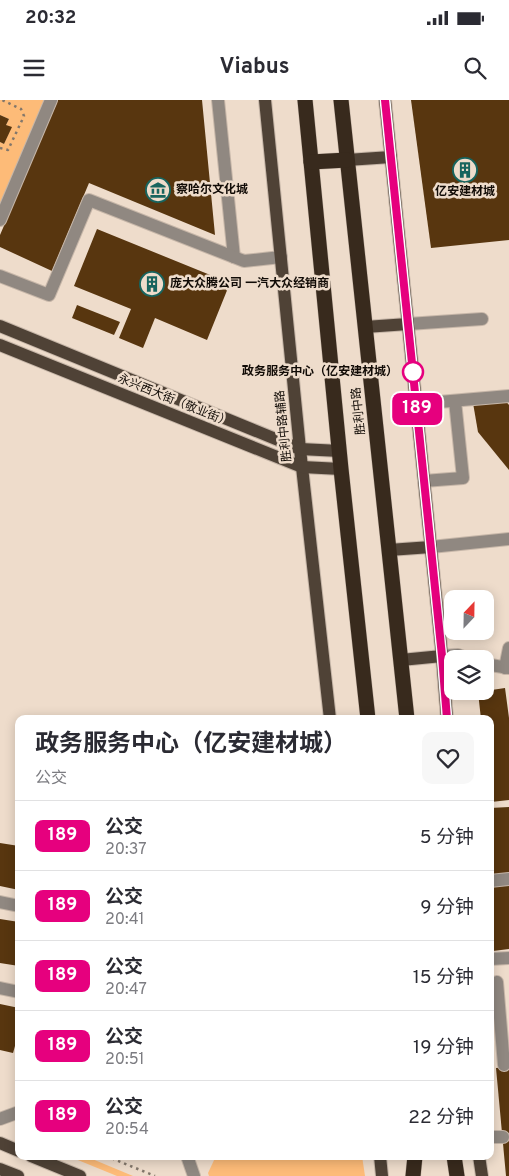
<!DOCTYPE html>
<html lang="zh">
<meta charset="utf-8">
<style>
:root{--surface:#fff;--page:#f7f7f7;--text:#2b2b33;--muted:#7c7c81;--line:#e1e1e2}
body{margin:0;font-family:Overpass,"Noto Sans SC",sans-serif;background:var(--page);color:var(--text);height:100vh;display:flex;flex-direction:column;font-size:19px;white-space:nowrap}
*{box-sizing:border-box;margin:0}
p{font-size:16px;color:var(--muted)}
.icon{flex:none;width:28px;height:28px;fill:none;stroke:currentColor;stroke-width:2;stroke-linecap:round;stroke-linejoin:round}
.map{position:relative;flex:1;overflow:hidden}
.panel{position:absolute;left:15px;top:615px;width:479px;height:445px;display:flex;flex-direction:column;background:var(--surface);border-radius:10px;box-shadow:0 2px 12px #0003}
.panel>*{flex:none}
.badge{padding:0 10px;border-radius:8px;font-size:18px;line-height:32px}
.needle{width:32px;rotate:22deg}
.buttons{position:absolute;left:444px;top:490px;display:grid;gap:10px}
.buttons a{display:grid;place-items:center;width:50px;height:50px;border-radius:10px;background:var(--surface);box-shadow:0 2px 12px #0003;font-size:25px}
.map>.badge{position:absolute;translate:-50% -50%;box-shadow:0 0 0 2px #fff}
.round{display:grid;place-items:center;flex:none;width:52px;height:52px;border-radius:10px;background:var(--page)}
.summary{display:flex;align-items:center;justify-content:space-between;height:85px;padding:0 20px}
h1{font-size:24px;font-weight:700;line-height:38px}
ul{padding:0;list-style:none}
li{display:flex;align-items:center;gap:15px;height:70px;padding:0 20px;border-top:1px solid var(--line)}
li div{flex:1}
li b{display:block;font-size:19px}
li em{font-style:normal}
li .badge{min-width:55px;font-weight:700;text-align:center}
.status{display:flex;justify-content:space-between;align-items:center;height:35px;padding:0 25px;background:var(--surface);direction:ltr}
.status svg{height:14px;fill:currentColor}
header{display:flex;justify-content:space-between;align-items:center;height:65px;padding:0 20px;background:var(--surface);font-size:22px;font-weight:700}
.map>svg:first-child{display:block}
</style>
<div class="status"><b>20:32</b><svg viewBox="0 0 49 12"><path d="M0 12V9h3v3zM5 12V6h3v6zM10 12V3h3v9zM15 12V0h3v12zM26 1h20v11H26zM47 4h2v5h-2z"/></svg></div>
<header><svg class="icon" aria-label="menu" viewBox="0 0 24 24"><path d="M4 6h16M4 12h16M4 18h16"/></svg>Viabus<svg class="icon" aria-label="search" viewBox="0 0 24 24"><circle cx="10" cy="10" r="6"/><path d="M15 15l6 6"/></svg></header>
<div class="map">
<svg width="509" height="1076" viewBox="0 0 509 1076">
<rect width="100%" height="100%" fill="#eedccb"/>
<g fill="#fdbb78">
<polygon points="0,0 44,0 0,104 0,42 4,44 11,28 6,25 9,19 0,15"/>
<polygon points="68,1056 85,1056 133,1076 117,1076"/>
<polygon points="216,1056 362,1056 365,1076 209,1076 208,1073"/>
</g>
<g fill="#58360f">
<polygon points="58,0 202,0 215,135 89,83 52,171 0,147 0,135"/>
<polygon points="411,0 509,0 509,140 431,148"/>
<polygon points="0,15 9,19 6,25 12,27 4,44 0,42"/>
<polygon points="97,129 230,183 207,240 155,218 143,248 119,238 131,209 74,186"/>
<polygon points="77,205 120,222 114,235 72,218"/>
<polygon points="504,299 509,305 509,370 478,332 473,303"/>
<polygon points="505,588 509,618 509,700 491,702 490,619 481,619 478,592"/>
<polygon points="509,707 509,773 490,775 490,708"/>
<polygon points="0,743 19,746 19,790 0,786"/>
<polygon points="509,785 509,849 493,851 490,824 490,787"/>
<polygon points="0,819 19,822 19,866 0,863"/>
<polygon points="0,904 19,908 19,932 13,953 0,950"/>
<polygon points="509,967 509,1076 506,1076 496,968"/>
</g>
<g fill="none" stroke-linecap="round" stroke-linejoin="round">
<defs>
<g id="minor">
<polyline points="218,0 234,157"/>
<polyline points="0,120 51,0"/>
<polyline points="0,176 49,195 89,100 244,161 281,157"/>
<polyline points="408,224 482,219"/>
<polyline points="416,304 509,296"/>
<polyline points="424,381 463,378 455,301"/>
<polyline points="431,447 509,439"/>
<polyline points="442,556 458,555 469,559"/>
<polyline points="485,564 509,568"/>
<polyline points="505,568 509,548"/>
<polyline points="490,781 509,779"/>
<polyline points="0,802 19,806"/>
<polyline points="490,859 509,858"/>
<polyline points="497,882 504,965"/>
<polyline points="0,888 19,892"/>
<polyline points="0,1019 19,1012"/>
<polyline points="490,1037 503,1037"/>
<polyline points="187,1056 194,1076"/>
</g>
<g id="major">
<polyline points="265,0 300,349 330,619"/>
<polyline points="385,0 442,556 447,619"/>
<polyline points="347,60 391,57"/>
<polyline points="0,226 300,349 340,351"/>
<polyline points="365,227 408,224"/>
<polyline points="0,245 302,367 341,369"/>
<polyline points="389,450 431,447"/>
<polyline points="401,560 442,556"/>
<polyline points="0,1043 19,1051"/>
<polyline points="31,1056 80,1076"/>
<polyline points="380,1056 382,1076"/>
<polyline points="479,1056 482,1076"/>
<polyline points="0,1069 18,1076"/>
</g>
<g id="highway">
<polyline points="305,0 341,369 368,619"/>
<polyline points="341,0 407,619"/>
<polyline points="311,62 347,60"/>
<polyline points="454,1056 457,1076"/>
<polyline points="413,1076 415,1056"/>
</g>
</defs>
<use href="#minor" stroke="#c6b6a8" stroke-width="14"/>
<use href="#major" stroke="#c6b6a8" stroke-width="14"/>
<use href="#highway" stroke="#c6b6a8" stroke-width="16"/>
<g stroke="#83776b" stroke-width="2.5" stroke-dasharray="2.5 4" stroke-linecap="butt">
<polyline points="0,48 8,50 24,16 21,9 2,0"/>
<polyline points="106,1056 155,1076"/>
</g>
<use href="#minor" stroke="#908881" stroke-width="12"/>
<use href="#major" stroke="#4f4236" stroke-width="12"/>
<use href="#highway" stroke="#382a1d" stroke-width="15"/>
</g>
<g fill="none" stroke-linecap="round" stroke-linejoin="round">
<defs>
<polyline id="line" points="385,0 442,556 447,619"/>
</defs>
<use href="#line" stroke="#fff" stroke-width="11"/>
<use href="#line" stroke="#e6007e" stroke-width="8"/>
</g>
<defs>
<symbol id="building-ring" viewBox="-11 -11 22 22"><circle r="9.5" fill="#eedccb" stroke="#17645e" stroke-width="1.5"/><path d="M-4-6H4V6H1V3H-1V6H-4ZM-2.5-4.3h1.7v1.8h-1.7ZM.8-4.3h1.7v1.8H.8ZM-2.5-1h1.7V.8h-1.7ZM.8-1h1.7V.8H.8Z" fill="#17645e"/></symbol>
<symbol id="museum-ring" viewBox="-11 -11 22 22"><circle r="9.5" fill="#eedccb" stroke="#17645e" stroke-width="1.5"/><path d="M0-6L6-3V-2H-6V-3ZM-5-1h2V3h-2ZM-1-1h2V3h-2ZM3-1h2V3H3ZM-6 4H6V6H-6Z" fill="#17645e"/></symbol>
</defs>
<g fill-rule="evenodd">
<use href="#building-ring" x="451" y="56" width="28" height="28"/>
<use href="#museum-ring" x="144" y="76" width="28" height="28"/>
<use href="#building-ring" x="138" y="170" width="28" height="28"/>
</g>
<circle fill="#fff" stroke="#e6007e" stroke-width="2.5" cx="413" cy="272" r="10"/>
<g text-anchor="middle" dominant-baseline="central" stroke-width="5" stroke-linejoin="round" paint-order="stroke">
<g font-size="12" font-weight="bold" fill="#110b06" stroke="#eedccb" text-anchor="start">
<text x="176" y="90">察哈尔文化城</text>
<text x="465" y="92" text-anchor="middle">亿安建材城</text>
<text x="170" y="184">庞大众腾公司 一汽大众经销商</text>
</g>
<g font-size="12" font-weight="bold" fill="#110b06" stroke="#eedccb" text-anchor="end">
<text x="398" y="272">政务服务中心（亿安建材城）</text>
</g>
<g font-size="12" fill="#110b06" stroke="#eedccb">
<text transform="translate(174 301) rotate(22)">永兴西大街（敬业街）</text>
<text transform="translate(359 311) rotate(-96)">胜利中路</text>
<text transform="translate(284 326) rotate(-96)">胜利中路辅路</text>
</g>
</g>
</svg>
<div class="buttons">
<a><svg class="needle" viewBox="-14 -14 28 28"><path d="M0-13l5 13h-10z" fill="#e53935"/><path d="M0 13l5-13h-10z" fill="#7c7c81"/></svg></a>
<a><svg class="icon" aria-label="layers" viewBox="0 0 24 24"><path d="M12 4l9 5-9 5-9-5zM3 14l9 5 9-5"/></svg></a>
</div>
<b class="badge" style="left:417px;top:309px;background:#e6007e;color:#fff">189</b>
<section class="panel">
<div class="summary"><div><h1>政务服务中心（亿安建材城）</h1><p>公交</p></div><a class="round"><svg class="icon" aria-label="heart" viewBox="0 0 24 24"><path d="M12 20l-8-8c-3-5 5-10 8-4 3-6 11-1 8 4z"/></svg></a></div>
<ul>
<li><span class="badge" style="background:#e6007e;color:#fff">189</span><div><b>公交</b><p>20:37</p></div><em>5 分钟</em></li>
<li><span class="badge" style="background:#e6007e;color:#fff">189</span><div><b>公交</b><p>20:41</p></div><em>9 分钟</em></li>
<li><span class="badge" style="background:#e6007e;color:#fff">189</span><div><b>公交</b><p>20:47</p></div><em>15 分钟</em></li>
<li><span class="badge" style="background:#e6007e;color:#fff">189</span><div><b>公交</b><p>20:51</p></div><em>19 分钟</em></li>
<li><span class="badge" style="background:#e6007e;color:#fff">189</span><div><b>公交</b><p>20:54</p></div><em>22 分钟</em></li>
</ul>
</section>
</div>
